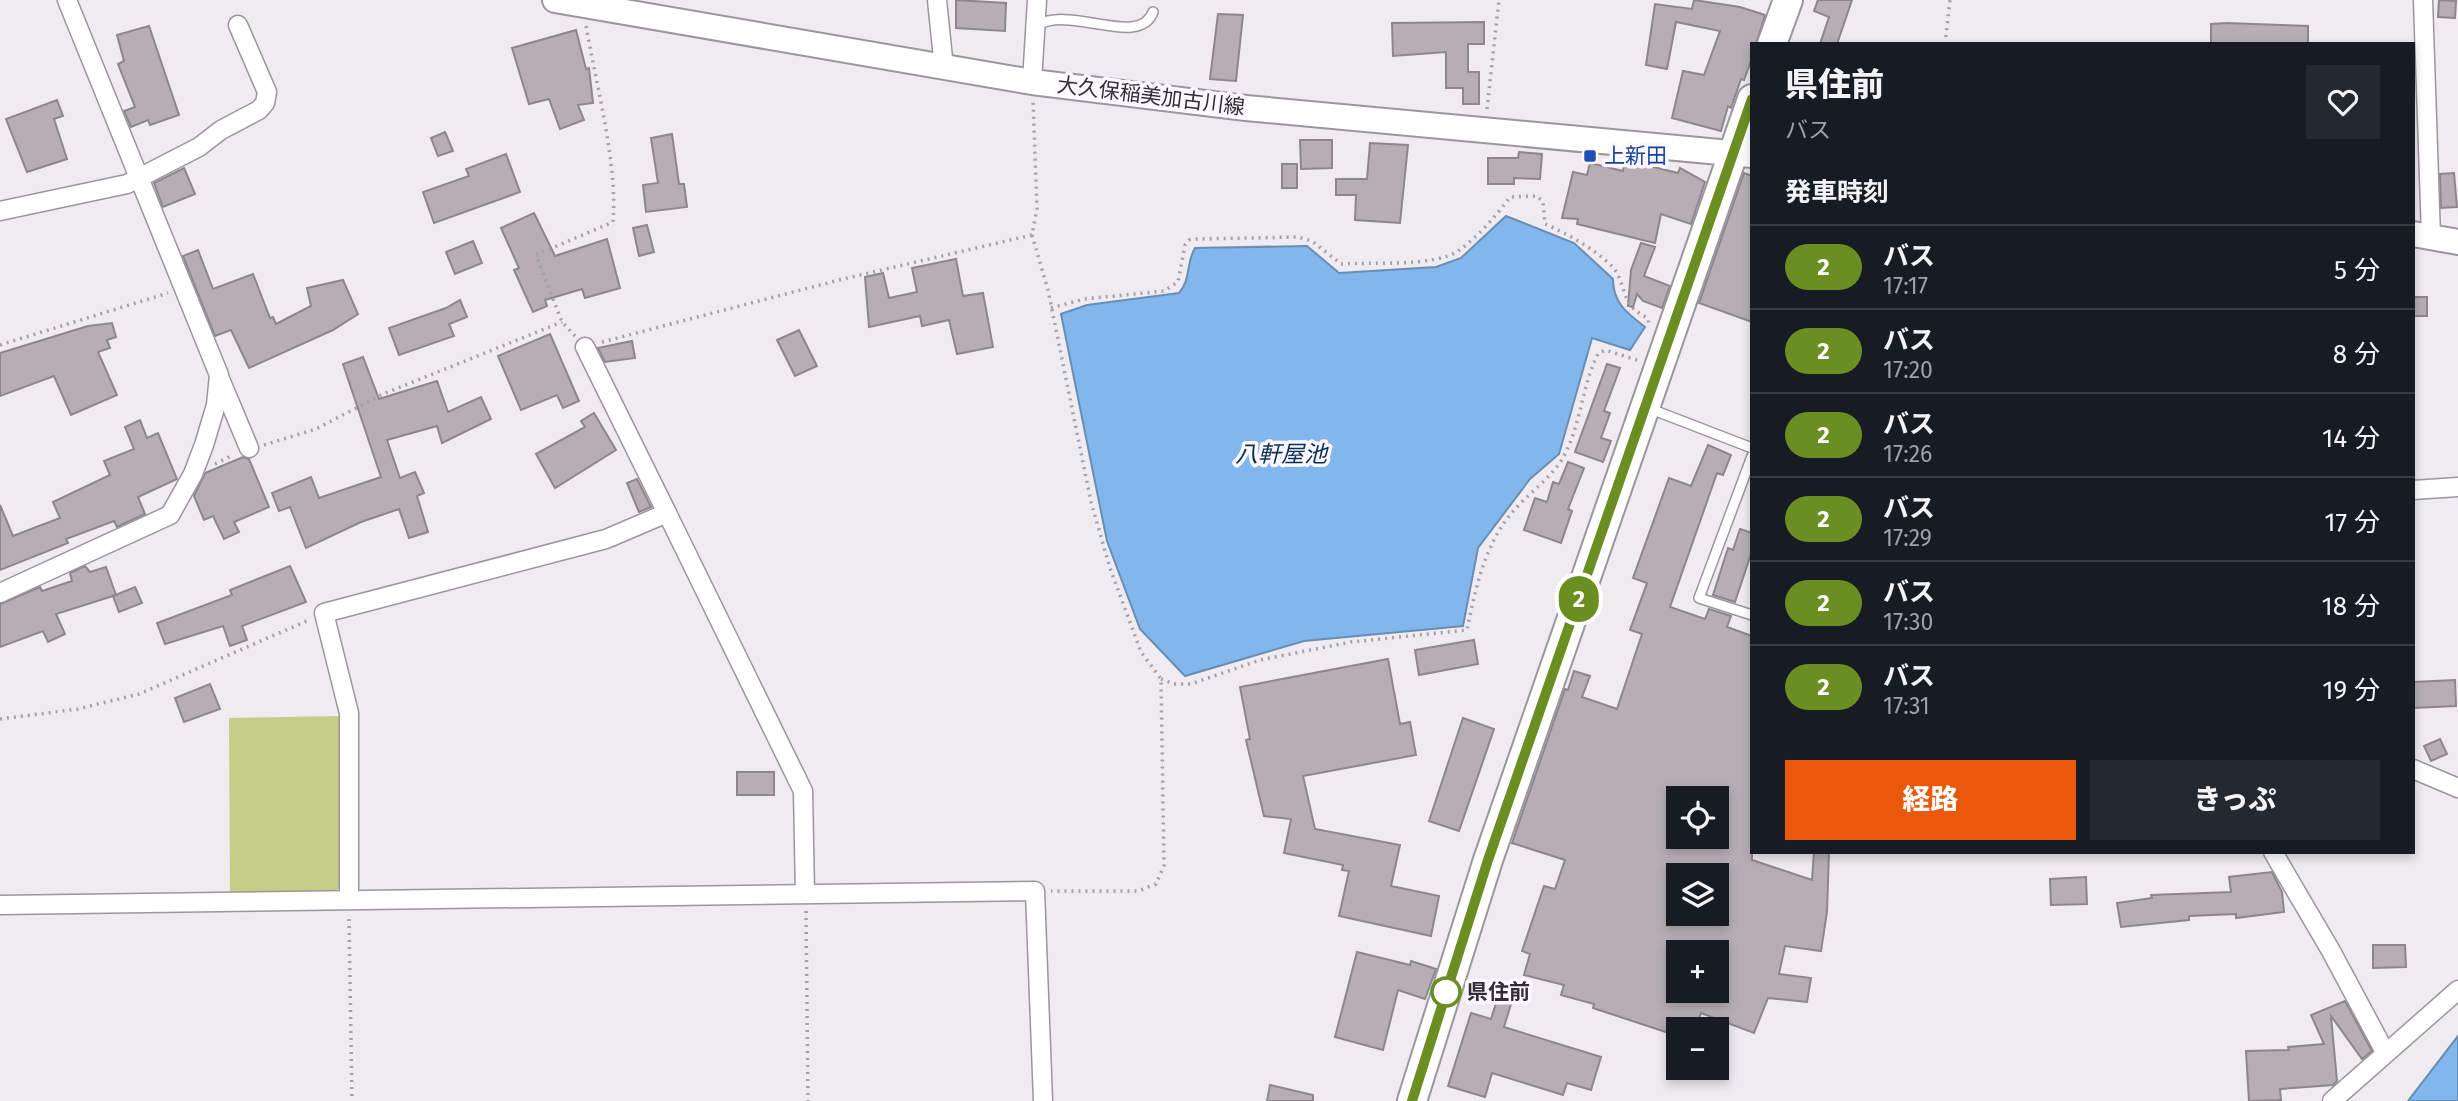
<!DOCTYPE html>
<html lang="ja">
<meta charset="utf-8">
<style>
:root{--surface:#171b24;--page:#242831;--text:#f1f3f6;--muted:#9ea1a6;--line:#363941;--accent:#ea580c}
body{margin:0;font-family:"Fira Sans","Noto Sans JP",sans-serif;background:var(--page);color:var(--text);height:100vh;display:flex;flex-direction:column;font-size:26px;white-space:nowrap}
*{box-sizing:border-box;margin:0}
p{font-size:23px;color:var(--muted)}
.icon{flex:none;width:38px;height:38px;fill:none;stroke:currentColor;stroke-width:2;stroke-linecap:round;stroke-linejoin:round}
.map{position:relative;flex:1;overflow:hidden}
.sheet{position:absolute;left:1750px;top:42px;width:665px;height:812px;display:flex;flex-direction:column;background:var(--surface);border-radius:0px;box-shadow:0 4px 10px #0003}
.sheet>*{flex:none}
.badge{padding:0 14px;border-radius:23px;font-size:24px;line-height:46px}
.controls{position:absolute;left:1666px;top:786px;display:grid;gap:14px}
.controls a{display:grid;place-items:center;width:63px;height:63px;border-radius:0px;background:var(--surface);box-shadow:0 4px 10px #0003;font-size:35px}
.map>.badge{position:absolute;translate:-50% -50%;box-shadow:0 0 0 4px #fff}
h2{padding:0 35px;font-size:26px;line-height:63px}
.round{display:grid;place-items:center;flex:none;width:74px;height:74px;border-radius:0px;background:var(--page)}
.headline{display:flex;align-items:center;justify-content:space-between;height:119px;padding:0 35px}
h1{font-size:33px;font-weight:800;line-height:52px}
.action{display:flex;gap:14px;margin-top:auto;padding:14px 35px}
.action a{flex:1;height:80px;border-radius:0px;background:var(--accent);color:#fff;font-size:28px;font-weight:800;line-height:80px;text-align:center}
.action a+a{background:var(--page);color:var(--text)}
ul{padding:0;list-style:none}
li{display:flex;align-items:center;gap:21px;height:84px;padding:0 35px;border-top:2px solid var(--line)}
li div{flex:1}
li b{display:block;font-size:26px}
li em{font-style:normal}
li .badge{min-width:77px;font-weight:700;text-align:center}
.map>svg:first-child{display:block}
</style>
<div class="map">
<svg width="2458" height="1101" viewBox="0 0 2458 1101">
<rect width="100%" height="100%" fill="#f0eaf1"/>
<polygon fill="#c5cd88" points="341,716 343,884 334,893 230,893 229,718"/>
<g fill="#81b7ec" stroke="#698eb4" stroke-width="2">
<path d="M1506,216L1574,243L1613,279C1613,303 1627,313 1645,327L1630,350L1592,338L1559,454L1530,479L1478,548L1463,626L1304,641L1185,676L1140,629L1107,541L1061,314L1087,305L1179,293C1191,280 1186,262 1195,248L1307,246L1339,273L1436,267L1461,258Z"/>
<polygon points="2458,1036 2458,1101 2408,1101"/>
</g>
<g fill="#b6aeb4" stroke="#8e868b" stroke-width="2" fill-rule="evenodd">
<polygon points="956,0 1006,3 1005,31 956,28"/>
<polygon points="1694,0 1740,7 1765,15 1756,44 1752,44 1752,58 1744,80 1741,79 1731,108 1728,106 1721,131 1672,118 1683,71 1704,75 1720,31 1676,22 1667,69 1646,65 1655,4 1692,9"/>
<polygon points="1818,0 1852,0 1837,44 1820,44 1829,17 1814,11"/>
<polygon points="2439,0 2456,1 2455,18 2438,17"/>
<polygon points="1218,14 1243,15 1236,81 1210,79"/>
<polygon points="1484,22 1484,44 1468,44 1468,72 1479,72 1479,104 1463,104 1463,88 1446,88 1446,52 1393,56 1392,23"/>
<polygon points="2227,23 2308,26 2308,44 2211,44 2211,24"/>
<polygon points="149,26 179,115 150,125 148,120 131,127 124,111 135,107 118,64 124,61 117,35"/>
<polygon points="576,30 586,69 589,68 593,103 578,105 584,120 560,129 549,99 529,104 512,48"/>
<polygon points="57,100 63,116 54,119 67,159 27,172 6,119"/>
<polygon points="445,132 453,151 438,156 431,138"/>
<polygon points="672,134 679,184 684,184 687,207 646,212 643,185 658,183 651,138"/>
<polygon points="1300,140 1332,140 1332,168 1301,169"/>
<polygon points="1370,143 1408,145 1400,223 1355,220 1356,195 1336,195 1336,179 1367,179"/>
<polygon points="1519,152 1542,154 1540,179 1514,178 1514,184 1488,184 1488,158 1518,158"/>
<polygon points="506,154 520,192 434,223 423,192 469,176 466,169"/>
<polygon points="1625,160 1678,173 1680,168 1705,182 1691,224 1661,214 1655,243 1577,224 1578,219 1562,218 1573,172 1587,175 1590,163 1623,171"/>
<rect x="1282" y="164" width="15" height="24"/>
<polygon points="184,168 195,194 163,207 154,183"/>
<polygon points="1744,173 1752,176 1752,322 1699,303"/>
<polygon points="2454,173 2457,207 2441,208 2440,174"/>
<polygon points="534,213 555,256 607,239 620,288 585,298 582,289 545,300 547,306 533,312 514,270 519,268 501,228"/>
<polygon points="647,225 654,252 639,256 633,228"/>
<polygon points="473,241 482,263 455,274 446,252"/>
<polygon points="1641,243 1655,247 1644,276 1670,286 1662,308 1643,301 1637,294 1633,307 1628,306 1631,270"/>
<polygon points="198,250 213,289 253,274 270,318 273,317 276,324 311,306 307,288 343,280 358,314 333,330 249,368 231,330 215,336 183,256"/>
<polygon points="956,259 963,296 983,293 993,347 957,354 949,320 922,326 920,316 869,327 865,277 883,273 889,298 917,292 912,268"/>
<rect x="2413" y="297" width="14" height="19"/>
<polygon points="460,300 467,317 449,324 454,336 399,355 389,328 446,308"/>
<polygon points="112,323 116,337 107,340 110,348 98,352 117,395 71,415 54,376 0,396 0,353 88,326"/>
<polygon points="799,330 817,366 795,376 777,340"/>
<polygon points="550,334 579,401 563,408 557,395 521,410 498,356"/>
<polygon points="632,341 635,358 605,362 598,348"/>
<polygon points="363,357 379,399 437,381 448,412 481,397 491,419 442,443 437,426 387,440 400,478 415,472 424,493 417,496 428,532 409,538 399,509 361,522 306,548 290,507 279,511 272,493 311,477 319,498 381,477 343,364"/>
<polygon points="1607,364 1620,368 1604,411 1610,413 1601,438 1611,441 1603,462 1575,452"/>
<polygon points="594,413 616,450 555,488 536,454 585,427 581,421"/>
<polygon points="140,420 147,438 158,433 177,479 138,497 145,514 117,527 114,521 66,539 68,543 0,570 0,505 13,536 60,518 53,502 110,475 104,461 134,449 125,427"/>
<path d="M1708,445L1731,455L1723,475L1717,473L1670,607L1705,619L1709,609L1731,616L1727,627L1752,636V860L1812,880L1814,852H1829L1827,912L1821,951L1785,946L1779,974L1811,978L1807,1002L1768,998L1754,1033L1701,1013L1695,1029H1678V1036L1593,1008L1594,1004L1561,995L1564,985L1524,975L1530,954L1522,951L1544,886L1555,889L1565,860L1512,843L1565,689L1568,690L1574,671L1590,676L1582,697L1617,709L1642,634L1630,630L1647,583L1633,578L1669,478L1691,486ZM1678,798H1717V836H1678ZM1678,875H1717V914H1678ZM1678,952H1717V990H1678Z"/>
<polygon points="243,457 249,459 269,507 234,522 239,532 224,539 213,516 204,520 194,496 205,473"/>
<polygon points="1568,462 1584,468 1568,509 1572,511 1561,543 1524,530 1535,498 1547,502 1553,482 1559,484"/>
<polygon points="637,479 651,507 639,512 627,483"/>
<polygon points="1740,529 1752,533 1752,551 1735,602 1713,595 1728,548 1733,550"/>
<polygon points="85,566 90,572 106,567 116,595 56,614 65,634 48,642 43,631 0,647 0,604 40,587 42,591 72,581 70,573"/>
<polygon points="290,566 306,602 242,626 247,640 230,646 223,626 165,644 157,623 232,595 230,590"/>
<polygon points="135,587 142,603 119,612 113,596"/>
<polygon points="1474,640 1478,664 1419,675 1415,650"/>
<polygon points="1388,659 1400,724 1410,722 1416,755 1303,776 1315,829 1400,845 1391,886 1439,896 1431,936 1339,916 1349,871 1342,870 1343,865 1284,853 1291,819 1264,816 1246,740 1250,739 1240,687"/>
<polygon points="2455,680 2456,706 2413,708 2413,682"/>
<polygon points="210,684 220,709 184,722 175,698"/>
<polygon points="1463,718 1494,729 1459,831 1429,821"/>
<polygon points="2440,739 2447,754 2431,761 2424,746"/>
<rect x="737" y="772" width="37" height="23"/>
<polygon points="2272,872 2282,892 2284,912 2236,918 2236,914 2189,916 2189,920 2121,927 2117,903 2152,898 2151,895 2231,892 2229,877"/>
<polygon points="2086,877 2087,904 2051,905 2050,879"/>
<polygon points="2373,945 2405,945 2406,967 2373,968"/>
<polygon points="1357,952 1410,965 1411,961 1436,969 1425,999 1398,990 1383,1050 1335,1037"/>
<polygon points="1497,1000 1511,1004 1504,1027 1601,1057 1591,1090 1567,1083 1563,1095 1492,1073 1485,1097 1448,1086 1471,1013 1491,1019"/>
<polygon points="2345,1001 2372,1051 2362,1059 2331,1016 2337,1081 2333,1085 2280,1089 2281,1100 2249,1101 2246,1051 2289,1050 2288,1047 2324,1044 2311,1015"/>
<polygon points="1270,1085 1313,1095 1313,1101 1267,1101"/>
</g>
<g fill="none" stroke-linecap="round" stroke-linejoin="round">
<defs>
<g id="service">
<path d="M1036,26C1070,4 1139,49 1153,12"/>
<polyline points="1648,408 1752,448"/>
<polyline points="1752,456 1699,598 1752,615"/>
</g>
<g id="minor">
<polyline points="937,0 944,68"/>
<polyline points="2423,0 2431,237"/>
<polyline points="1032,82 1037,0"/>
<polyline points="0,211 127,184 199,147 221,130 259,110 265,103 267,92 238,25"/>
<polyline points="585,347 667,513"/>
<polyline points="220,379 249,448"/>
<polyline points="2413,490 2458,487"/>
<polyline points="0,593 170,515 193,474 204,445 216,405 219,375 67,0"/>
<polyline points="2413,769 2458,788"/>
<polyline points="2273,852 2331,951 2385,1052"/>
<polyline points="349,899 349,713 324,613 606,539 667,513 803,791 805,894"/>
<polyline points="0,905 1035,891 1043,1101"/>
<polyline points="2332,1101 2458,990"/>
</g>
<g id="secondary">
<polyline points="555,0 1032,82 1246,108 1752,155"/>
<polyline points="2413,234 2458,242"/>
</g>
<g id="primary">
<polyline points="1772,44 1788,0"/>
<polyline points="1412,1101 1488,860 1752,99"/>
</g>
</defs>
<use href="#service" stroke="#9b969d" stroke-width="12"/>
<use href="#minor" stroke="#9b969d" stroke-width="21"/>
<use href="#secondary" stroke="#9b969d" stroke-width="28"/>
<use href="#primary" stroke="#9b969d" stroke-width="32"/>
<g stroke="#a4a0a5" stroke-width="3.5" stroke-dasharray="2 5" stroke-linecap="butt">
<polyline points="1945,44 1950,0"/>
<polyline points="1487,109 1499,0"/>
<polyline points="1032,235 1048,290 1091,502 1110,568 1141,652 1161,679 1164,866 1156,884 1138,891 1051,891"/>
<path d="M1051,308L1084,299L1164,291L1178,282L1185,245L1189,240L1197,239L1298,237L1312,241L1341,264C1370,262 1435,267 1458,251C1478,237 1496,216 1510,197L1537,196L1543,202L1545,224C1564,232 1609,256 1618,275C1628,297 1623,306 1648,318L1649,325"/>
<path d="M575,336L562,322L536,255L613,222C618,166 596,83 586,26"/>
<polyline points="602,342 843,279 1032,235 1037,209 1033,101"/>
<polyline points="0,345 168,293"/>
<polyline points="264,445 316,429 383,394 562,322"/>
<polyline points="215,464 233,455"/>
<path d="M1161,679L1174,684H1191L1260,660L1351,642L1467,630C1475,591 1484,547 1510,515C1525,496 1547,482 1561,461C1581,429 1581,387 1598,354L1605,350L1640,361"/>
<polyline points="0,719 78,709 139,694 309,620"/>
<polyline points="806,911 808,1101"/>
<polyline points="349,919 352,1101"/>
</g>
<use href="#service" stroke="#fff" stroke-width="9"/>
<use href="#minor" stroke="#fff" stroke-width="18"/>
<use href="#secondary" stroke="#fff" stroke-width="24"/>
<use href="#primary" stroke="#fff" stroke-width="28"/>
</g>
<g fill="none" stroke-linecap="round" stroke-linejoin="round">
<defs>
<polyline id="line" points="1412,1101 1488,860 1752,99"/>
</defs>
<use href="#line" stroke="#fff" stroke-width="16"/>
<use href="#line" stroke="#6b8e23" stroke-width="10"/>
</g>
<rect fill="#1a4fb4" stroke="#fdf7ff" stroke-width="2.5" x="1583" y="149" width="14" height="14" rx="3.5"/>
<circle fill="#fff" stroke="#6b8e23" stroke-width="3.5" cx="1446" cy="992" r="14"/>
<g text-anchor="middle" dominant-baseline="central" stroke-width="7" stroke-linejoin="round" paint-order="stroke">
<g font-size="21" fill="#302e31" stroke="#fdf7ff">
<text transform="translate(1151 96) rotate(7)">大久保稲美加古川線</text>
</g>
<g font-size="21" fill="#164399" stroke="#fdf7ff" text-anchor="start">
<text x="1604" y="156">上新田</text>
</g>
<g font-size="21" font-weight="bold" fill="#302e31" stroke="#fdf7ff" text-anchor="start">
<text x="1467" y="992">県住前</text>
</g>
<g font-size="23" font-style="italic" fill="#073052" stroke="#fdf7ff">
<text x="1281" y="454">八軒屋池</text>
</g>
</g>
</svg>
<div class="controls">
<a><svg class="icon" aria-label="locate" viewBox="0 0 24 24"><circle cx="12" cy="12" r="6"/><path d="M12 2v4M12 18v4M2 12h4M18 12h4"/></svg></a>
<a><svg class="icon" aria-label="layers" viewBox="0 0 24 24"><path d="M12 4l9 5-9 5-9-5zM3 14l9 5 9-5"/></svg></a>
<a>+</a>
<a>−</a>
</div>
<b class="badge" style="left:1579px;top:599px;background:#6b8e23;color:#fff">2</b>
<section class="sheet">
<div class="headline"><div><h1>県住前</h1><p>バス</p></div><a class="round"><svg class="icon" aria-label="heart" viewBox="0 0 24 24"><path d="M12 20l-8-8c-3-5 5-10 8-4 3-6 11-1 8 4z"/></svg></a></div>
<h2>発車時刻</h2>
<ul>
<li><span class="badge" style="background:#6b8e23;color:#fff">2</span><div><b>バス</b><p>17:17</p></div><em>5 分</em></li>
<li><span class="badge" style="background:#6b8e23;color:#fff">2</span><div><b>バス</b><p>17:20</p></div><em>8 分</em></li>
<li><span class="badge" style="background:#6b8e23;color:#fff">2</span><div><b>バス</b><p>17:26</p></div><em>14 分</em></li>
<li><span class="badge" style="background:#6b8e23;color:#fff">2</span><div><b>バス</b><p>17:29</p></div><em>17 分</em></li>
<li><span class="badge" style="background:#6b8e23;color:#fff">2</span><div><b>バス</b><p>17:30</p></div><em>18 分</em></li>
<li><span class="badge" style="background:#6b8e23;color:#fff">2</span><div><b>バス</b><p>17:31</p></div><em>19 分</em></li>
</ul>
<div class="action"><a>経路</a><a>きっぷ</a></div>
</section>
</div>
